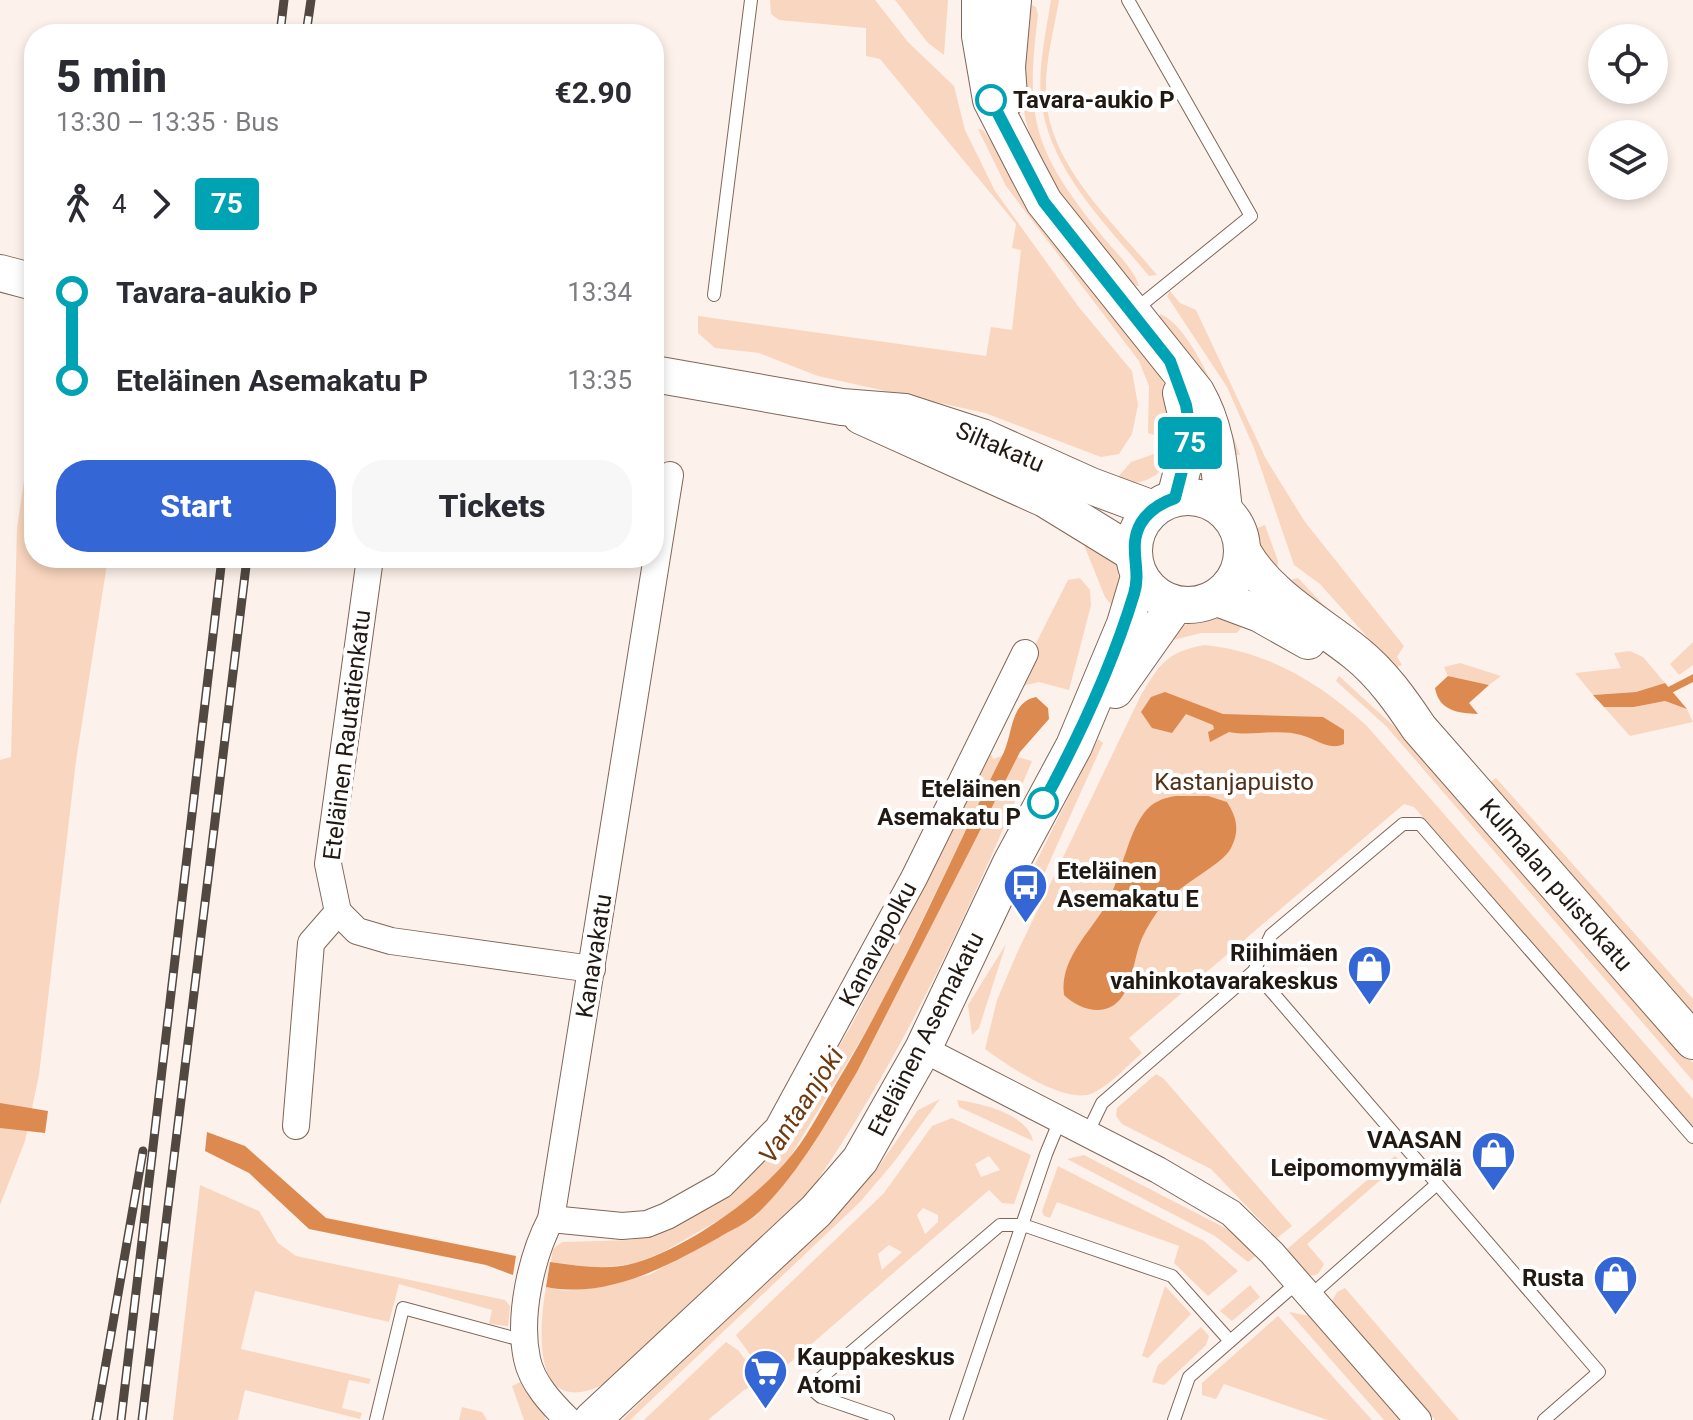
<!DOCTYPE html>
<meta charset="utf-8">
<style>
:root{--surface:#fff;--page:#f7f7f7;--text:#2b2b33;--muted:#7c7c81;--accent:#3566d5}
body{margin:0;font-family:Roboto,sans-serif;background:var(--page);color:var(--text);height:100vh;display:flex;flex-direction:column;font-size:30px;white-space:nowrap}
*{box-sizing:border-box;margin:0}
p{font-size:26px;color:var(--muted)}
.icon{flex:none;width:44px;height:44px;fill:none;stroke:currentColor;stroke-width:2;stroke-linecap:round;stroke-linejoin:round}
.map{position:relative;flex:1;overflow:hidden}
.sheet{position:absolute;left:24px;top:24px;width:640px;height:544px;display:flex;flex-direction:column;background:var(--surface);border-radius:32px;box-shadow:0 4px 12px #0003}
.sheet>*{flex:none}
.badge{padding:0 16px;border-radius:6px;font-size:28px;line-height:52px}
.buttons{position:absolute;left:1588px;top:24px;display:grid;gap:16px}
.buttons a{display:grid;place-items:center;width:80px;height:80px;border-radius:50%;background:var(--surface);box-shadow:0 4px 12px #0003;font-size:40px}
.map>.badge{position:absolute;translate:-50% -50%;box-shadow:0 0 0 4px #fff}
.legs{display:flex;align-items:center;gap:12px;height:88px;padding:0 32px;font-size:26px}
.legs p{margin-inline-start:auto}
.head{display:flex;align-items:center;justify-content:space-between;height:136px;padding:0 32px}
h1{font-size:44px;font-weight:800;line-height:60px}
.action{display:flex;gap:16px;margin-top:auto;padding:16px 32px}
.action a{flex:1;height:92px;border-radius:32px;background:var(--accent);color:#fff;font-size:32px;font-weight:800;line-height:92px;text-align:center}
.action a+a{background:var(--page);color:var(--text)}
ul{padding:0 32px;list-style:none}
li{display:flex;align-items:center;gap:28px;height:88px;font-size:30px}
li i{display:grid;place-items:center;width:12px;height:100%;margin:0 10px;background:currentColor}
li i::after{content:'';width:20px;height:20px;margin:-10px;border:6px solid;border-radius:50%;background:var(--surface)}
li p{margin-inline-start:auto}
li:first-child i{background:linear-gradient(#0000 50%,currentColor 0)}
li:last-child i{background:linear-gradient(currentColor 50%,#0000 0)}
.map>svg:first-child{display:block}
</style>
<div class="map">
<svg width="1693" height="1420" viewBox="0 0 1693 1420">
<rect width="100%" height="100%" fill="#fdf1eb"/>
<g fill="#f9d6bf" fill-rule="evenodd">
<polygon points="770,0 875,0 908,42 954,86 965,130 995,191 1078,306 1132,371 1138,405 1132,434 1119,454 1101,457 985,413 818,376 759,353 715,348 698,333 698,316 986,356 991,327 1012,330 1021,250 1012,248 1016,224 880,59 866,56 866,28 779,20 771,14"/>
<polygon points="895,0 948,0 944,55 928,43"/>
<path d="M1051,0H1059C1054,30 1045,62 1046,92C1046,163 1115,224 1157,275L1149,276C1106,224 1048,169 1041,98C1038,66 1046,32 1051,0Z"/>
<path d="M1024,1L1036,7L1038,15C1025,119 1033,149 1099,232C1110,247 1135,269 1139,286L1132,285C1085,231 1031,173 1022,99C1019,67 1023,32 1024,1Z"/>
<polygon points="978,129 983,130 1157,370 1172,400 1176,442 1148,433 1149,386 1139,361 1006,186"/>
<polygon points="1170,291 1180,303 1196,310 1266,459 1305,522 1404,646 1397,657 1402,665 1395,668 1320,584 1294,565 1254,448 1227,387 1167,296"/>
<path d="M1160,314C1195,328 1228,421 1240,455L1229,454L1159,318Z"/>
<polygon points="34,412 34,558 108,558 76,761 39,1075 25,1141 0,1205 0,760 11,757 17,528"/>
<path d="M1154,454L1172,457C1156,481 1140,485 1112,484L1131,462Z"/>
<polygon points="1265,525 1278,561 1277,570 1258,546 1255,529"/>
<polygon points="1082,540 1115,561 1122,590 1113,607 1105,597"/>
<polygon points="1080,578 1090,590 1091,605 1069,690 1039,682 1018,687 1025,665 1068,580"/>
<polygon points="1298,578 1371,655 1285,589 1291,580"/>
<polygon points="1216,617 1248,619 1237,633 1201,633 1169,641 1180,626"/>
<polygon points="1693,642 1693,665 1679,675 1670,664"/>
<path d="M1204,645C1268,651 1321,684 1367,726L1693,1099V1128L1414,807L1404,804L1129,1038L1142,1053C1127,1066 1110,1085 1093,1093C1067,1106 1006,1065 985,1049L997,1000L1017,953L1140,697C1159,665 1166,652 1204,645Z"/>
<polygon points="1630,651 1643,657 1665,683 1636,692 1593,695 1575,673 1621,668 1614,653"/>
<polygon points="1460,663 1501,676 1489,685 1448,676 1444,667"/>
<polygon points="1339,676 1421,751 1693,1063 1693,1081 1386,726 1336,681"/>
<polygon points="1665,701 1687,709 1693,722 1630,736 1604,707 1634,707"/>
<polygon points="1098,739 1103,743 1031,903 1027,901 1034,866"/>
<polygon points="988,747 993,759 1002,756 878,1011 787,1162 756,1193 724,1217 663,1252 633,1264 595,1268 551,1262 553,1249 562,1242 632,1240 659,1233 720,1201 815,1086 850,1028 906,920"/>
<path d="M1017,757L1032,761C972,905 905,1051 817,1181C793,1217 747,1253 715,1284C687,1310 659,1336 630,1361C622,1368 612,1380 602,1385C531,1419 539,1328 546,1287L566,1291L649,1275L756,1216L857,1072Z"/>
<polygon points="1496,778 1693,999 1693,1023 1489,783"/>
<polygon points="1006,944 979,1028 972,1035 968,1005"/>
<polygon points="1156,1074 1163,1078 1292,1226 1277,1238 1211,1169 1122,1124 1116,1116 1117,1108"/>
<polygon points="940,1099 894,1162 860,1202 630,1420 622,1420 874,1173 918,1110"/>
<path d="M957,1100C980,1103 1028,1114 1033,1141L959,1107Z"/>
<path d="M952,1118L1031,1155L1014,1204L1002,1203L989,1190L792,1361L772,1376L763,1373L736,1335L884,1193L932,1126ZM989,1156L1000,1170L981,1177L975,1164ZM923,1208L938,1215V1222L925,1234L917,1215ZM889,1245L902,1252L882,1270L878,1254Z"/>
<polygon points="1084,1155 1231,1231 1257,1255 1248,1262 1215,1236 1067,1159"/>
<polygon points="1395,1156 1401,1162 1307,1244 1324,1264 1318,1274 1310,1276 1286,1250"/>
<polygon points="1058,1166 1204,1241 1238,1271 1208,1296 1174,1263 1179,1246 1057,1202 1050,1218 1044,1216 1042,1211"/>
<polygon points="200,1185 259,1211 278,1243 296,1256 505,1300 510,1306 508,1326 489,1324 492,1310 399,1284 389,1322 255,1291 241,1349 371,1379 369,1384 349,1380 342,1408 362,1413 360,1419 245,1390 238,1420 173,1420"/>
<polygon points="1250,1285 1260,1297 1232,1321 1220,1311"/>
<polygon points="1165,1286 1191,1314 1148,1358 1142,1356"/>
<polygon points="1345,1288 1459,1420 1435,1420 1332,1301 1337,1292"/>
<polygon points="1289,1312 1310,1316 1402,1420 1384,1420"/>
<polygon points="1278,1316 1372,1420 1328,1420 1224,1384 1216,1399 1202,1395 1202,1383"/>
<polygon points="1201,1327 1209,1336 1206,1345 1164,1385 1152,1382 1158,1365"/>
<polygon points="726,1342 739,1351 760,1382 744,1390 708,1420 644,1420"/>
<polygon points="523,1381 541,1404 546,1420 524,1420 512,1386"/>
<polygon points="462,1407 482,1412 487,1420 459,1420"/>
</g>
<g fill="#dd8a51">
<path d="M1448,676L1489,685L1469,703L1478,714C1458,713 1439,711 1435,688Z"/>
<polygon points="1665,683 1687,709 1665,701 1634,707 1604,707 1593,695 1636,692"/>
<path d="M1165,692L1223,714L1323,717L1344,730V744C1328,751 1317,739 1301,735C1277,728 1253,737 1229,732L1210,742L1208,732L1214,729L1213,725L1186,714L1172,733L1152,728L1141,712L1151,697Z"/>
<path d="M1036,697L1048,708L1049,719L1020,752L857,1072C828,1120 800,1172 759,1212C748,1223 731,1230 718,1238C666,1267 607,1299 546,1287L550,1262C578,1266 608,1271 635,1263C686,1248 750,1203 785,1163C806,1140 821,1109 837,1082C901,976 949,861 1004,752C1013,731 1011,702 1036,697Z"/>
<path d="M1176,796H1208L1227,802C1237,818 1240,831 1231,848C1223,865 1176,886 1161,907C1154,916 1147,927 1142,938C1133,958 1133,992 1114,1005C1098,1016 1076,1007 1064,995C1059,955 1096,929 1111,895C1122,870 1128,835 1144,813C1152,802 1163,798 1176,796Z"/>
<polygon points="0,1103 48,1111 45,1133 0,1128"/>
<polygon points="207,1132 245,1146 326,1218 516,1256 513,1275 486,1265 309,1229 249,1173 205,1151"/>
</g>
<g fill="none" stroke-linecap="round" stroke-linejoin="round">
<polyline stroke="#dd8a51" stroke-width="7" points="1664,693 1693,678"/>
<defs>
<g id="lane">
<polyline points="1128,0 1251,216 1136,309"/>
<polyline points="714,295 751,0"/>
<polyline points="1254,971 1599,1372 1544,1420"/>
<polyline points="1087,1134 1102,1103 1254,971 1271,935 1403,824 1420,824 1693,1137"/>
<polyline points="1310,1296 1437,1184"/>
<polyline points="376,1420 403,1308 525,1341"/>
<polyline points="888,1420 821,1397 815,1392 815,1383 1000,1225 1023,1225 1172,1276 1230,1341"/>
<polyline points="956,1420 1046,1154 1060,1120"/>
<polyline points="1174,1420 1189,1377 1298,1282"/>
</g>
<g id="street">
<polyline points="338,912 357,931 391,941 592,969"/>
<polyline points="923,1049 1158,1170 1231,1213 1272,1253 1418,1420"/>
<polyline points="296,1126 311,943 338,912 328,864 370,558"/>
<polyline points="551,1219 622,1226 647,1224 667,1216 722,1185 778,1128 914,878 1025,653"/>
<path d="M568,1420C551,1403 532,1383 527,1359C518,1316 531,1257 551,1219L670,475"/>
</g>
<g id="secondary">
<path d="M980,0V36L991,100L1027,170L1044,202L1196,392C1218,430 1219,468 1224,510"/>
<polyline points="1009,97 1007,67 1013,0"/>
<polyline points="0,273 34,282"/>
<polyline points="654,374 842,407 905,412 982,437 1091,486 1153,509"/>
<polyline points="861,416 1045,499 1133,553"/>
<circle cx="1188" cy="551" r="54"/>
<polyline points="1175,498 1191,436 1181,393"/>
<path d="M1243,552C1269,597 1316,621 1356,653C1382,674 1401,701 1419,728L1693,1041"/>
<polyline points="1217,598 1260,614 1308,641"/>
<polyline points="1115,690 1175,605"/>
<polyline points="592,1420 816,1211 860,1160 923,1049 1011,863 1074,746 1125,624 1139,577"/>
</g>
</defs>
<use href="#lane" stroke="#7f6758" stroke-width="14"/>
<use href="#street" stroke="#7f6758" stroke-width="28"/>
<use href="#secondary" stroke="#7f6758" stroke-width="38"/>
<use href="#lane" stroke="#fff" stroke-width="12"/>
<use href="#street" stroke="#fff" stroke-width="26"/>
<use href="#secondary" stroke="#fff" stroke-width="36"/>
<defs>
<g id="rail">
<polyline points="280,34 284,0"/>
<polyline points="306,34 311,0"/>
<polyline points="96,1420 143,1151"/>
<polyline points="121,1420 222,558"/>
<polyline points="142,1420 247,558"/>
</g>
</defs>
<use href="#rail" stroke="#524842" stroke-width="9"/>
<use href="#rail" stroke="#fff" stroke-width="6" stroke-dasharray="18" stroke-linecap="butt"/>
</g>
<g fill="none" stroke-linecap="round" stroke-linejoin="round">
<defs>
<path id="line-1" d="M991,100L1044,202L1170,361L1186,405L1191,436L1175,498C1161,503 1149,510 1141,523C1127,547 1142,569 1134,594C1112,666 1079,737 1043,803"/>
</defs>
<use href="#line-1" stroke="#fff" stroke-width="18"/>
<use href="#line-1" stroke="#00a3b4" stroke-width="12"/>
</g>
<defs>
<symbol id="bus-pin" viewBox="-11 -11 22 30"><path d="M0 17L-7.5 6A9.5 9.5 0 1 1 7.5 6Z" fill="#3566d5" stroke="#fff"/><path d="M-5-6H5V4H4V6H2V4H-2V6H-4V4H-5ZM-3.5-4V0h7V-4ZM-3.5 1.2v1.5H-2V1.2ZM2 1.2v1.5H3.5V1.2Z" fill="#fff"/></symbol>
<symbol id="shop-pin" viewBox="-11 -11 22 30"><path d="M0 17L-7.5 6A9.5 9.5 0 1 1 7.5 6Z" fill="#3566d5" stroke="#fff"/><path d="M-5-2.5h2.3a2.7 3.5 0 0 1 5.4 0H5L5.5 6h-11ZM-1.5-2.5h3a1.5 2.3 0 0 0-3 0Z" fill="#fff"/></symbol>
<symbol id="supermarket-pin" viewBox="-11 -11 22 30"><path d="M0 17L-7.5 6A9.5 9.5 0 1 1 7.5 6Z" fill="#3566d5" stroke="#fff"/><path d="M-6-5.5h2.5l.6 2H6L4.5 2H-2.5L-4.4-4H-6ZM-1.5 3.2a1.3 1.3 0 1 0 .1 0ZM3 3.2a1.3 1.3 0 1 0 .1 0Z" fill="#fff"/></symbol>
</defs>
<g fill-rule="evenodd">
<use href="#bus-pin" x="1000" y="860" width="51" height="69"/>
<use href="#shop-pin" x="1344" y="942" width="51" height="69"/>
<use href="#shop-pin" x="1468" y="1128" width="51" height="69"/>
<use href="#shop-pin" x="1590" y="1252" width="51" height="69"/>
<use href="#supermarket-pin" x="740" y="1346" width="51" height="69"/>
</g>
<g fill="#fff" stroke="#00a3b4" stroke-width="4">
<circle cx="991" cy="100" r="14"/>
<circle cx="1043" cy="803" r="14"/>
</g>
<g text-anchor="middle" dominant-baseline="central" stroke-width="8" stroke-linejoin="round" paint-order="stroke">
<g font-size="24" font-weight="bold" fill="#221913" stroke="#fff" text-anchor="start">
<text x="1013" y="100">Tavara-aukio P</text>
<text x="1021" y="789" text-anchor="end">Eteläinen<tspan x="1021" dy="28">Asemakatu P</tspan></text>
</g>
<g font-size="24" fill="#221913" stroke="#fff">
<text transform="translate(1000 447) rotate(23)">Siltakatu</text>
<text transform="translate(347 735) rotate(-83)">Eteläinen Rautatienkatu</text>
<text transform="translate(1556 885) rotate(49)">Kulmalan puistokatu</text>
<text transform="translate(878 944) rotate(-62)">Kanavapolku</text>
<text transform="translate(594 956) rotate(-81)">Kanavakatu</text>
<text transform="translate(926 1034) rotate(-63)">Eteläinen Asemakatu</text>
</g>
<g font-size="24" fill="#533018" stroke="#fff">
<text x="1234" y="782">Kastanjapuisto</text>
</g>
<g font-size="24" font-weight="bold" fill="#221913" stroke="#fff" text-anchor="end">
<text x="1057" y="871" text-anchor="start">Eteläinen<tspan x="1057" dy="28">Asemakatu E</tspan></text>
<text x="1338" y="953">Riihimäen<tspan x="1338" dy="28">vahinkotavarakeskus</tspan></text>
<text x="1462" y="1140">VAASAN<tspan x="1462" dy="28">Leipomomyymälä</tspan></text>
<text x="1584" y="1278">Rusta</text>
<text x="797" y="1357" text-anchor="start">Kauppakeskus<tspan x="797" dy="28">Atomi</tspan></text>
</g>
<g font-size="26" font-style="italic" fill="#703a0f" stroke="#fff">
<text transform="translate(801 1105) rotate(-57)">Vantaanjoki</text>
</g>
</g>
</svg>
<div class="buttons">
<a><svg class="icon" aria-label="locate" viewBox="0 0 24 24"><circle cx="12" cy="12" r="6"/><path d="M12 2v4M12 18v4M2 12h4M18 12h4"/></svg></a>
<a><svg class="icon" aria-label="layers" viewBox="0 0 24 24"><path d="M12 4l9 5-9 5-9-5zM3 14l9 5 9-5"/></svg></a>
</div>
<b class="badge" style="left:1190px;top:443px;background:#00a3b4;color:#fff">75</b>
<section class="sheet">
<div class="head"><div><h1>5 min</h1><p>13:30 – 13:35 · Bus</p></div><b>€2.90</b></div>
<div class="legs"><svg class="icon" aria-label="walk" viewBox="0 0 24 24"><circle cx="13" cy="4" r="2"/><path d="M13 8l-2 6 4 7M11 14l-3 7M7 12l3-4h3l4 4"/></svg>4<svg class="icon" aria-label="forward" viewBox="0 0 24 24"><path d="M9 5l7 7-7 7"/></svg><b class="badge" style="background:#00a3b4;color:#fff">75</b></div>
<ul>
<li><i style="color:#00a3b4"></i><b>Tavara-aukio P</b><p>13:34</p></li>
<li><i style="color:#00a3b4"></i><b>Eteläinen Asemakatu P</b><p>13:35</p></li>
</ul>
<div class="action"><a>Start</a><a>Tickets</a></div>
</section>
</div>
